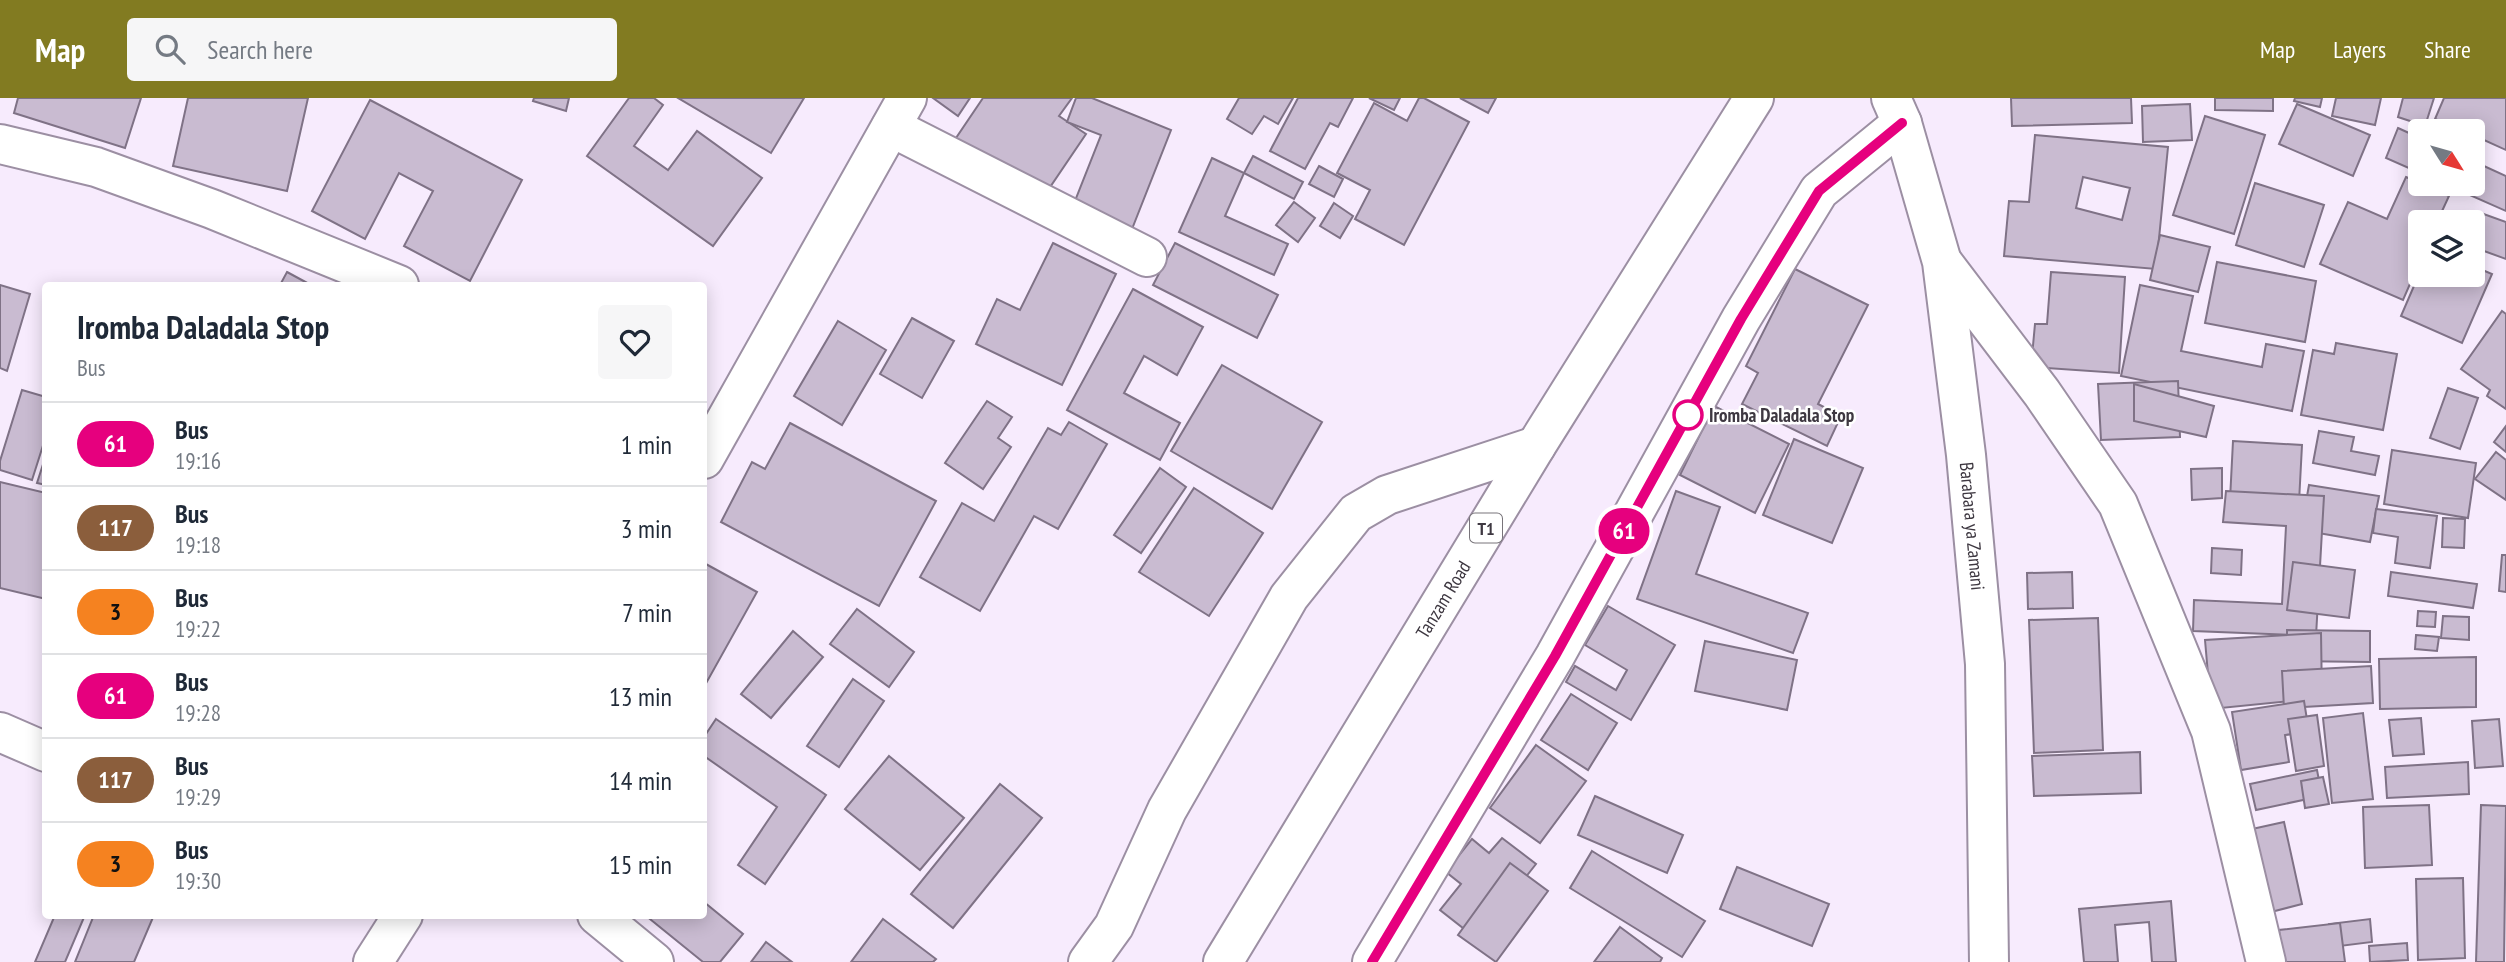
<!DOCTYPE html>
<style>
:root{--surface:#fff;--page:#f6f6f7;--text:#1f2937;--muted:#747a83;--line:#e0e1e3;--accent:#827b21}
body{margin:0;font-family:"PT Sans Narrow",sans-serif;background:var(--page);color:var(--text);height:100vh;display:flex;flex-direction:column;font-size:26px;white-space:nowrap}
*{box-sizing:border-box;margin:0}
p{font-size:23px;color:var(--muted)}
.icon{flex:none;width:38px;height:38px;fill:none;stroke:currentColor;stroke-width:2;stroke-linecap:round;stroke-linejoin:round}
.map{position:relative;flex:1;overflow:hidden}
.sheet{position:absolute;left:42px;top:184px;width:665px;height:637px;display:flex;flex-direction:column;background:var(--surface);border-radius:7px;box-shadow:0 4px 18px #0003}
.sheet>*{flex:none}
.badge{padding:0 14px;border-radius:23px;font-size:24px;line-height:46px}
.needle{width:46px;rotate:127deg}
.buttons{position:absolute;left:2408px;top:21px;display:grid;gap:14px}
.buttons a{display:grid;place-items:center;width:77px;height:77px;border-radius:7px;background:var(--surface);box-shadow:0 4px 18px #0003;font-size:35px}
.map>.badge{position:absolute;translate:-50% -50%;box-shadow:0 0 0 4px #fff}
.round{display:grid;place-items:center;flex:none;width:74px;height:74px;border-radius:7px;background:var(--page)}
.overview{display:flex;align-items:center;justify-content:space-between;height:119px;padding:0 35px}
h1{font-size:33px;font-weight:700;line-height:52px}
ul{padding:0;list-style:none}
li{display:flex;align-items:center;gap:21px;height:84px;padding:0 35px;border-top:2px solid var(--line)}
li div{flex:1}
li b{display:block;font-size:26px}
li em{font-style:normal}
li .badge{min-width:77px;font-weight:700;text-align:center}
header{display:flex;align-items:center;gap:42px;box-sizing:border-box;height:98px;padding:0 35px;background:var(--accent);color:#fff}
header strong{font-size:33px}
nav{display:flex;gap:38px;margin-inline-start:auto;font-size:24px}
.search{width:490px;height:63px;background:var(--page);display:flex;align-items:center;gap:18px;box-sizing:border-box;padding:0 24px;border-radius:7px;color:var(--muted);font-size:26px}
.map>svg:first-child{display:block}
</style>
<header>
<strong>Map</strong>
<div class="search"><svg class="icon" aria-label="search" viewBox="0 0 24 24"><circle cx="10" cy="10" r="6"/><path d="M15 15l6 6"/></svg>Search here</div>
<nav><a>Map</a><a>Layers</a><a>Share</a></nav>
</header>
<div class="map">
<svg width="2506" height="864" viewBox="0 0 2506 864">
<rect width="100%" height="100%" fill="#f7ebfd"/>
<g fill="#c9bbd1" stroke="#7f7286" stroke-width="2" fill-rule="evenodd">
<polygon points="18,0 141,0 125,50 14,15"/>
<polygon points="188,0 308,0 287,93 173,68"/>
<polygon points="534,0 569,0 566,13 533,3"/>
<polygon points="629,0 654,0 663,7 634,48 668,72 697,33 762,80 713,148 587,58"/>
<polygon points="678,0 804,0 771,55"/>
<polygon points="933,0 970,0 958,18"/>
<polygon points="983,0 1072,0 1059,18 1086,36 1044,98 956,40"/>
<polygon points="1076,0 1092,0 1171,32 1132,131 1073,108 1101,37 1067,24"/>
<polygon points="1239,0 1293,0 1278,26 1264,18 1252,36 1227,21"/>
<polygon points="1298,0 1353,0 1338,29 1330,25 1305,71 1270,53"/>
<polygon points="1369,0 1400,0 1394,12"/>
<polygon points="1419,0 1424,0 1469,24 1404,147 1355,121 1370,92 1337,75 1374,5 1407,23"/>
<polygon points="1460,0 1496,0 1488,15"/>
<polygon points="2011,0 2131,0 2132,25 2012,28"/>
<polygon points="2215,0 2273,0 2273,13 2215,12"/>
<polygon points="2295,0 2322,0 2320,9 2294,3"/>
<polygon points="2336,0 2381,0 2375,27 2332,18"/>
<polygon points="2403,0 2434,0 2425,28 2398,19"/>
<polygon points="2444,0 2506,0 2506,52 2473,37 2473,33 2464,33 2435,21"/>
<polygon points="370,2 522,82 470,183 404,148 433,93 399,75 365,141 312,113"/>
<polygon points="2190,6 2192,42 2143,44 2142,8"/>
<polygon points="2297,6 2370,37 2353,78 2279,46"/>
<polygon points="2205,18 2265,37 2234,136 2173,117"/>
<polygon points="2398,30 2420,40 2420,75 2386,60"/>
<path d="M2035,37L2168,49L2156,171L2004,158L2009,103L2029,104ZM2083,79L2130,90L2122,122L2076,110Z"/>
<polygon points="1253,58 1303,84 1294,101 1244,75"/>
<polygon points="1212,60 1244,75 1225,118 1288,146 1274,177 1179,134"/>
<polygon points="2473,63 2506,78 2506,113 2445,86 2473,86"/>
<polygon points="1319,68 1343,81 1334,99 1309,86"/>
<polygon points="2406,79 2449,98 2437,124 2420,124 2420,163 2403,202 2320,166 2348,104 2387,121"/>
<polygon points="2255,85 2324,107 2304,169 2236,147"/>
<polygon points="1294,104 1315,120 1298,144 1276,127"/>
<polygon points="1334,105 1353,118 1340,140 1320,128"/>
<polygon points="2478,114 2506,124 2506,161 2473,149 2473,127"/>
<polygon points="2160,137 2210,149 2198,194 2150,182"/>
<polygon points="1053,145 1116,176 1062,287 976,246 997,201 1020,212"/>
<polygon points="1175,145 1278,197 1257,240 1153,187"/>
<polygon points="2217,164 2316,183 2305,244 2205,225"/>
<polygon points="2473,168 2492,176 2462,245 2401,218 2420,174 2420,177 2473,177"/>
<polygon points="1795,171 1868,207 1818,306 1841,318 1827,348 1742,306 1758,275 1746,268"/>
<polygon points="287,174 311,187 280,187"/>
<polygon points="2051,174 2125,179 2119,275 2031,269 2035,226 2047,226"/>
<polygon points="0,187 30,196 7,273 0,270"/>
<polygon points="2140,187 2193,198 2181,253 2262,269 2266,246 2304,253 2292,313 2121,278"/>
<polygon points="1133,191 1203,229 1177,277 1144,258 1124,295 1180,325 1160,362 1067,312"/>
<polygon points="2502,213 2506,216 2506,311 2487,298 2490,292 2461,271"/>
<polygon points="912,220 954,243 922,300 880,276"/>
<polygon points="838,223 886,252 842,327 794,298"/>
<polygon points="2336,245 2397,256 2383,332 2301,317 2313,252 2334,256"/>
<polygon points="1222,267 1322,324 1272,411 1171,353"/>
<polygon points="2178,283 2180,339 2101,342 2098,286"/>
<polygon points="2134,286 2214,308 2206,339 2134,323"/>
<polygon points="2448,290 2478,300 2460,351 2430,340"/>
<polygon points="22,292 46,299 46,338 32,382 0,372 0,363"/>
<polygon points="987,303 1012,319 998,340 1011,349 983,391 945,365"/>
<polygon points="1714,308 1789,346 1755,415 1680,377"/>
<polygon points="1069,324 1107,346 1058,431 1034,418 980,513 920,479 962,405 994,423 1048,330 1061,337"/>
<polygon points="790,325 936,403 879,508 721,424 752,364 765,371"/>
<polygon points="2506,328 2506,354 2494,344"/>
<polygon points="2319,333 2354,339 2351,353 2379,358 2375,377 2313,365"/>
<polygon points="1794,341 1863,370 1832,445 1763,417"/>
<polygon points="2233,343 2302,347 2299,404 2230,402"/>
<polygon points="2392,352 2476,365 2468,420 2384,406"/>
<polygon points="2496,354 2506,362 2506,402 2475,381"/>
<polygon points="46,357 46,387 37,385"/>
<polygon points="1160,370 1186,389 1141,455 1114,437"/>
<polygon points="2222,370 2222,400 2192,402 2191,371"/>
<polygon points="0,384 46,395 46,501 0,490"/>
<polygon points="2309,387 2379,398 2370,444 2301,432"/>
<polygon points="1194,390 1263,435 1209,518 1139,474"/>
<polygon points="1676,393 1720,409 1696,476 1808,515 1793,555 1637,501"/>
<polygon points="2226,393 2324,398 2316,538 2193,533 2194,502 2282,506 2286,428 2223,424"/>
<polygon points="2376,411 2437,418 2430,470 2395,465 2398,439 2373,435"/>
<polygon points="2443,420 2465,421 2464,450 2442,449"/>
<polygon points="2212,450 2242,452 2241,477 2211,475"/>
<polygon points="2502,457 2506,457 2506,494 2499,493"/>
<polygon points="2293,464 2355,472 2349,520 2287,512"/>
<polygon points="704,465 757,494 704,589"/>
<polygon points="2072,474 2073,510 2028,511 2027,475"/>
<polygon points="2391,474 2477,486 2473,510 2388,498"/>
<polygon points="1608,508 1675,547 1631,622 1566,584 1575,568 1616,592 1627,572 1585,547"/>
<polygon points="857,511 914,554 889,589 830,546"/>
<polygon points="2418,513 2436,514 2435,529 2417,528"/>
<polygon points="2443,518 2469,519 2469,542 2441,540"/>
<polygon points="2098,520 2103,652 2034,655 2029,522"/>
<polygon points="2287,532 2370,533 2370,564 2287,563"/>
<polygon points="793,533 823,559 771,620 741,596"/>
<polygon points="2321,535 2322,600 2211,611 2205,542"/>
<polygon points="2416,537 2439,539 2437,553 2415,551"/>
<polygon points="1705,543 1797,562 1787,612 1695,593"/>
<polygon points="2476,559 2476,609 2380,611 2379,561"/>
<polygon points="2371,568 2373,605 2284,610 2282,573"/>
<polygon points="853,581 884,603 839,669 807,648"/>
<polygon points="1571,596 1617,625 1588,672 1541,642"/>
<polygon points="2304,603 2309,634 2285,637 2289,664 2241,672 2232,614"/>
<polygon points="2363,615 2373,701 2332,705 2323,620"/>
<polygon points="2317,617 2324,668 2296,673 2288,621"/>
<polygon points="2421,620 2424,656 2393,658 2389,622"/>
<polygon points="716,621 826,697 765,786 738,767 777,709 704,658 704,639"/>
<polygon points="2499,621 2503,668 2475,670 2472,623"/>
<polygon points="1536,647 1586,683 1540,745 1490,710"/>
<polygon points="2140,654 2141,695 2034,698 2032,658"/>
<polygon points="889,658 964,720 920,772 845,711"/>
<polygon points="2468,664 2469,696 2387,700 2385,669"/>
<polygon points="2317,672 2322,698 2256,712 2250,686"/>
<polygon points="2323,679 2329,706 2305,710 2301,683"/>
<polygon points="1000,686 1042,720 953,830 911,796"/>
<polygon points="1595,698 1683,737 1667,775 1578,737"/>
<polygon points="2429,707 2432,767 2365,770 2363,709"/>
<polygon points="2481,707 2506,708 2504,864 2476,864"/>
<polygon points="2284,724 2302,806 2271,814 2252,731"/>
<polygon points="1502,740 1536,766 1477,841 1440,812 1461,786 1446,774 1472,741 1489,755"/>
<polygon points="1592,753 1705,823 1682,859 1570,790"/>
<polygon points="1510,765 1548,793 1496,864 1458,837"/>
<polygon points="1737,769 1829,806 1812,848 1720,811"/>
<polygon points="2463,780 2465,860 2418,862 2416,781"/>
<polygon points="2171,803 2176,864 2152,864 2149,824 2115,827 2118,864 2084,864 2079,811"/>
<polygon points="704,804 743,836 720,864 703,864 645,817 704,817"/>
<polygon points="55,817 85,817 65,864 35,864"/>
<polygon points="94,817 154,817 134,864 75,864"/>
<polygon points="883,821 936,861 933,864 851,864"/>
<polygon points="2370,821 2372,844 2332,849 2329,826"/>
<polygon points="2340,825 2345,864 2283,864 2279,832"/>
<polygon points="1620,829 1662,860 1660,864 1594,864"/>
<polygon points="766,844 792,864 751,864"/>
<polygon points="2407,845 2408,862 2370,864 2369,848"/>
</g>
<g fill="none" stroke-linecap="round" stroke-linejoin="round">
<defs>
<g id="minor">
<path id="s1" d="M1891,0L1902,25L1942,164L1966,357L1985,566L1989,864"/>
<polyline points="891,29 1147,159"/>
<polyline points="0,46 96,69 212,111 399,187"/>
<polyline points="1944,166 2042,295 2118,406 2211,633 2266,864"/>
<polyline points="704,361 907,0"/>
<polyline points="0,634 46,654"/>
<polyline points="597,817 654,864"/>
<polyline points="373,864 403,817"/>
<polyline points="1088,864 1114,828 1167,712 1289,499 1356,415 1387,397 1536,348"/>
<polyline points="1372,864 1555,558 1741,221 1819,93 1902,25"/>
</g>
<g id="highway">
<path id="s2" d="M1223,864L1536,348L1754,0"/>
</g>
</defs>
<use href="#minor" stroke="#9c8fa3" stroke-width="42"/>
<use href="#highway" stroke="#9c8fa3" stroke-width="42"/>
<use href="#minor" stroke="#fff" stroke-width="38"/>
<use href="#highway" stroke="#fff" stroke-width="38"/>
</g>
<g fill="none" stroke-linecap="round" stroke-linejoin="round">
<defs>
<polyline id="line" points="1372,864 1555,558 1741,221 1819,93 1902,25"/>
</defs>
<use href="#line" stroke="#fff" stroke-width="16"/>
<use href="#line" stroke="#e6007e" stroke-width="10"/>
</g>
<circle fill="#fff" stroke="#e6007e" stroke-width="3.5" cx="1688" cy="317" r="14"/>
<g text-anchor="middle" dominant-baseline="central" stroke-width="5" stroke-linejoin="round" paint-order="stroke">
<rect fill="#fff" stroke="#78747a" stroke-width="2" x="1470" y="415.5" width="32" height="29" rx="5"/>
<g font-size="18" font-weight="bold" fill="#3e3841">
<text x="1486" y="430">T1</text>
</g>
<g font-size="19" font-weight="bold" fill="#3e3841" stroke="#fff" text-anchor="start">
<text x="1709" y="317">Iromba Daladala Stop</text>
</g>
<g font-size="19" fill="#3e3841" stroke="#fff">
<text stroke="none"><textPath href="#s1" startOffset="438">Barabara ya Zamani</textPath></text>
<text stroke="none"><textPath href="#s2" startOffset="424">Tanzam Road</textPath></text>
</g>
</g>
</svg>
<div class="buttons">
<a><svg class="needle" viewBox="-14 -14 28 28"><path d="M0-13l5 13h-10z" fill="#e53935"/><path d="M0 13l5-13h-10z" fill="#747a83"/></svg></a>
<a><svg class="icon" aria-label="layers" viewBox="0 0 24 24"><path d="M12 4l9 5-9 5-9-5zM3 14l9 5 9-5"/></svg></a>
</div>
<b class="badge" style="left:1624px;top:433px;background:#e6007e;color:#fff">61</b>
<section class="sheet">
<div class="overview"><div><h1>Iromba Daladala Stop</h1><p>Bus</p></div><a class="round"><svg class="icon" aria-label="heart" viewBox="0 0 24 24"><path d="M12 20l-8-8c-3-5 5-10 8-4 3-6 11-1 8 4z"/></svg></a></div>
<ul>
<li><span class="badge" style="background:#e6007e;color:#fff">61</span><div><b>Bus</b><p>19:16</p></div><em>1 min</em></li>
<li><span class="badge" style="background:#8b5e3c;color:#fff">117</span><div><b>Bus</b><p>19:18</p></div><em>3 min</em></li>
<li><span class="badge" style="background:#f58220;color:#111">3</span><div><b>Bus</b><p>19:22</p></div><em>7 min</em></li>
<li><span class="badge" style="background:#e6007e;color:#fff">61</span><div><b>Bus</b><p>19:28</p></div><em>13 min</em></li>
<li><span class="badge" style="background:#8b5e3c;color:#fff">117</span><div><b>Bus</b><p>19:29</p></div><em>14 min</em></li>
<li><span class="badge" style="background:#f58220;color:#111">3</span><div><b>Bus</b><p>19:30</p></div><em>15 min</em></li>
</ul>
</section>
</div>
